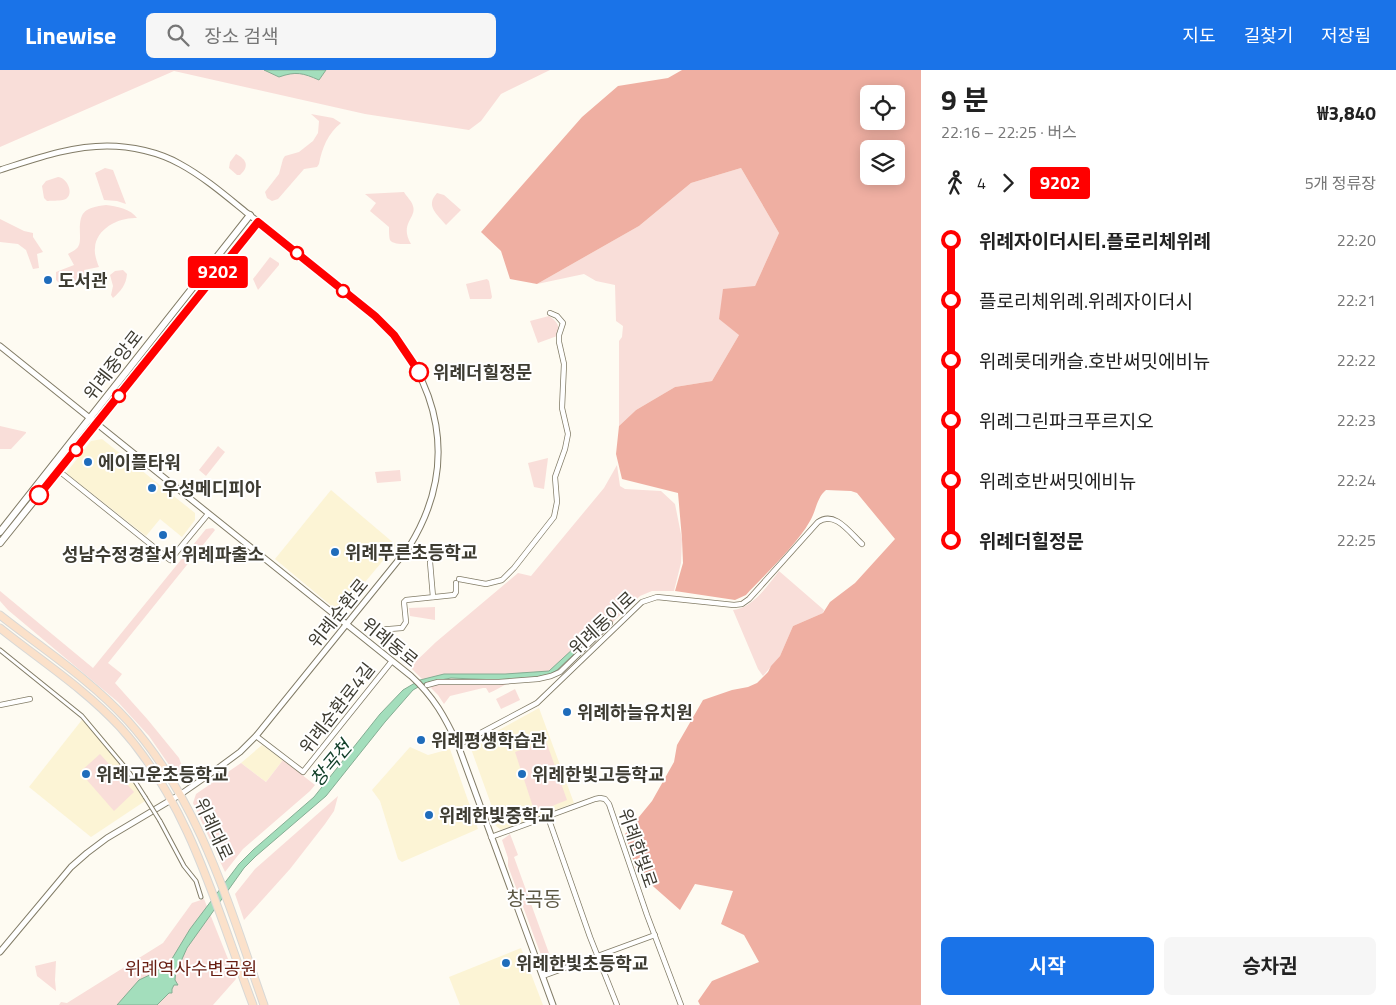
<!DOCTYPE html>
<html lang="ko">
<meta charset="utf-8">
<style>
:root{--surface:#fff;--page:#f6f6f6;--text:#222;--muted:#767676;--accent:#1a73e8}
body{margin:0;font-family:"Titillium Web","Noto Sans KR",sans-serif;background:var(--page);color:var(--text);height:100vh;display:flex;flex-direction:column;font-size:19px;white-space:nowrap}
*{box-sizing:border-box;margin:0}
p{font-size:16px;color:var(--muted)}
.icon{flex:none;width:28px;height:28px;fill:none;stroke:currentColor;stroke-width:2;stroke-linecap:round;stroke-linejoin:round}
.map{position:relative;flex:1;overflow:hidden}
.drawer{display:flex;flex-direction:column;background:var(--surface);width:475px}
.drawer>*{flex:none}
.badge{padding:0 10px;border-radius:4px;font-size:18px;line-height:32px}
.controls{position:absolute;left:860px;top:15px;display:grid;gap:10px}
.controls a{display:grid;place-items:center;width:45px;height:45px;border-radius:8px;background:var(--surface);box-shadow:0 2px 12px #0003;font-size:25px}
.map>.badge{position:absolute;translate:-50% -50%;box-shadow:0 0 0 2px #fff}
.legs{display:flex;align-items:center;gap:8px;height:55px;padding:0 20px;font-size:16px}
.legs p{margin-inline-start:auto}
.headline{display:flex;align-items:center;justify-content:space-between;height:85px;padding:0 20px}
h1{font-size:28px;font-weight:700;line-height:38px}
.cta{display:flex;gap:10px;margin-top:auto;padding:10px 20px}
.cta a{flex:1;height:58px;border-radius:8px;background:var(--accent);color:#fff;font-size:20px;font-weight:700;line-height:58px;text-align:center}
.cta a+a{background:var(--page);color:var(--text)}
ul{padding:0 20px;list-style:none}
li{display:flex;align-items:center;gap:18px;height:60px;font-size:19px}
li i{display:grid;place-items:center;width:8px;height:100%;margin:0 6px;background:currentColor}
li i::after{content:'';width:12px;height:12px;margin:-6px;border:4px solid;border-radius:50%;background:var(--surface)}
li p{margin-inline-start:auto}
li:first-child i{background:linear-gradient(#0000 50%,currentColor 0)}
li:last-child i{background:linear-gradient(currentColor 50%,#0000 0)}
header{display:flex;align-items:center;gap:30px;box-sizing:border-box;height:70px;padding:0 25px;background:var(--accent);color:#fff}
header strong{font-size:24px}
nav{display:flex;gap:28px;margin-inline-start:auto;font-size:18px}
.search{width:350px;height:45px;background:var(--page);display:flex;align-items:center;gap:12px;box-sizing:border-box;padding:0 18px;border-radius:8px;color:var(--muted);font-size:19px}
main{display:flex;flex:1;min-height:0}
.map>svg:first-child{display:block}
</style>
<header>
<strong>Linewise</strong>
<div class="search"><svg class="icon" aria-label="search" viewBox="0 0 24 24"><circle cx="10" cy="10" r="6"/><path d="M15 15l6 6"/></svg>장소 검색</div>
<nav><a>지도</a><a>길찾기</a><a>저장됨</a></nav>
</header>
<main>
<div class="map">
<svg width="921" height="935" viewBox="0 0 921 935">
<rect width="100%" height="100%" fill="#fefbf2"/>
<g fill="#fcf4d5">
<polygon points="102,369 195,443 195,450 182,467 160,449 146,466 66,403 91,371"/>
<polygon points="331,420 396,475 345,536 334,538 275,489"/>
<polygon points="539,638 574,733 501,760 496,756 492,748 492,737 470,676"/>
<polygon points="85,646 124,692 148,729 91,767 29,717"/>
<polygon points="262,675 283,690 266,712 241,693"/>
<polygon points="410,677 428,685 450,679 478,759 402,792 398,789 380,731 372,720"/>
<polygon points="521,878 543,935 460,935 449,907"/>
</g>
<g fill="#f9ded9">
<polygon points="0,0 550,0 501,24 481,51 469,60 365,44 174,1 0,77"/>
<path d="M311,44L333,48L341,53C328,63 322,78 319,94L317,97L304,99L278,129L272,131L267,128L265,122L279,104L283,89L285,86L299,82L313,71L318,63L319,51Z"/>
<path d="M236,84C246,89 250,96 240,105H237L229,98L230,92Z"/>
<polygon points="105,98 113,100 126,134 117,131 104,130 95,103"/>
<polygon points="741,98 779,163 755,216 739,265 712,311 675,317 636,340 619,356 619,271 622,267 623,256 616,251 615,215 596,211 584,204 537,214 639,156 691,113"/>
<path d="M58,107C66,107 74,122 67,128C63,132 52,130 47,131L44,128L42,116L46,111Z"/>
<path d="M404,122C406,126 412,131 413,136C417,148 399,153 411,174C406,174 393,175 390,170C389,167 389,161 389,157L370,141L376,133L365,124Z"/>
<path d="M437,123L444,125L461,140L446,155C437,144 425,136 437,123Z"/>
<path d="M106,135C116,136 131,139 137,148C120,147 96,158 95,178C94,184 97,192 99,197L84,200L85,210L58,212L56,210V202L74,195L68,184C71,182 76,180 78,177C80,174 80,170 80,166C79,142 83,138 106,135Z"/>
<polygon points="0,149 24,161 33,163 33,167 43,182 37,184 39,198 33,199 26,180 18,174 0,172"/>
<polygon points="270,187 279,193 279,195 258,220 253,209"/>
<path d="M123,200L127,204C126,215 121,221 113,228L111,225L113,216L110,205L115,201Z"/>
<polygon points="487,209 489,211 492,227 491,229 470,229 466,214"/>
<path d="M549,246C557,251 561,257 557,266L538,273L530,251Z"/>
<polygon points="0,356 26,362 26,363 11,379 0,379"/>
<polygon points="218,376 225,382 206,406 199,400"/>
<polygon points="548,388 544,419 534,417 528,393"/>
<path d="M617,395L620,416L625,419L661,421L675,434L682,469L681,493L674,521H652L640,526L559,604C543,614 531,608 515,611C506,613 497,620 489,623L486,618H483L450,626L444,634L438,625L410,597L436,572L518,503L531,506L604,418Z"/>
<polygon points="400,400 401,411 377,413 375,402"/>
<polygon points="213,458 215,460 108,593 122,604 115,613 148,650 179,688 185,704 174,702 149,666 118,632 8,540 0,531 0,521 93,598 206,459"/>
<path d="M779,501L824,540L823,543L793,556L780,586L763,606L758,599L733,540C753,538 768,515 779,501Z"/>
<polygon points="435,537 435,550 410,546 409,538"/>
<polygon points="515,619 520,630 501,639 496,629"/>
<polygon points="546,671 567,730 535,743 515,682"/>
<polygon points="100,684 134,722 114,741 80,702"/>
<polygon points="283,690 315,715 310,721 243,779 225,802 193,733 196,724 241,693 266,712"/>
<polygon points="338,726 334,741 325,754 290,799 244,850 235,824 255,799"/>
<polygon points="510,764 518,785 514,787 554,897 550,899 545,896 508,796 508,788 502,770"/>
<polygon points="204,829 236,909 213,935 59,935 61,932 67,933 163,873 192,833"/>
<polygon points="56,891 55,910 56,921 37,906 35,896"/>
</g>
<path fill="#efafa2" fill-rule="evenodd" d="M682,0H921V935H700L698,931L712,911L759,892L744,865L721,854L733,821L695,814L680,840L637,802L625,764L652,731L674,692L677,675L703,630L732,620L748,617L757,613L768,602L771,596L780,586L793,556L823,543L830,532L855,513L895,469L857,423L851,421L826,420C817,427 816,441 810,451C796,476 766,503 746,525L735,530L675,521L683,493L682,469L678,423L622,409L616,384L619,356L636,340L675,317L712,311L739,265L719,249L723,219L755,216L779,163L741,98L691,113L639,156L537,214L510,209L501,181L481,162L582,47L618,16L668,8ZM869,24H896V51H869ZM869,79H896V106H869Z"/>
<g fill="#a3debc" stroke="#85ad93">
<path d="M264,0H326L319,10C303,3 296,1 279,7Z"/>
<polygon points="600,554 603,557 557,600 549,605 539,607 498,610 451,608 425,613 413,620 385,652 326,726 256,786 244,798 187,878 178,898 176,899 175,910 178,915 174,915 172,919 172,923 169,923 157,935 117,935 139,910 154,903 170,892 190,859 239,794 253,780 314,727 380,644 403,620 420,610 444,604 505,604 549,601"/>
</g>
<g fill="none" stroke-linecap="round" stroke-linejoin="round">
<defs>
<g id="pedestrian">
<polyline points="0,580 82,646 129,702 145,727"/>
<polyline points="160,751 184,796 196,811 201,827"/>
</g>
<g id="minor">
<polyline points="59,401 170,490 208,444"/>
<polyline points="430,492 433,527"/>
<polyline points="459,509 486,514 502,510 514,498 554,447 557,432 555,407 565,379 568,364 562,338 564,294 559,272 559,265 563,253 557,246 550,243"/>
<polyline points="377,560 402,558 406,552 404,532 406,530 454,525 456,522 456,513"/>
<polyline points="427,615 438,612 499,612 538,609 551,606 560,602 610,553"/>
<polyline points="0,635 30,629"/>
<polyline points="256,666 303,702 392,591"/>
<path d="M458,675L537,633L642,532L657,527L734,535L742,534L749,529L818,452C835,440 850,463 862,474"/>
<polyline points="548,747 590,867 617,935"/>
<polyline points="491,767 595,729 600,728 605,729 609,734 647,845 681,935"/>
<polyline points="543,906 655,865"/>
</g>
<g id="tertiary">
<path d="M0,100C35,89 70,76 107,76C131,76 159,82 180,94C204,107 226,126 247,143C290,177 332,212 375,246C441,311 460,395 409,477L256,666L240,682L217,699L181,724L107,768L87,783L71,797L0,882"/>
<path d="M0,276L411,606C434,627 445,647 458,675L553,935"/>
</g>
<g id="secondary">
<polyline points="0,462 250,145"/>
<polyline points="0,473 258,152"/>
</g>
<g id="primary">
<path d="M0,545C43,579 91,610 128,651C200,731 229,836 264,935"/>
<path d="M0,558C40,590 85,619 120,657C190,734 217,840 253,935"/>
</g>
</defs>
<use href="#pedestrian" stroke="#827c67" stroke-width="5"/>
<use href="#minor" stroke="#827c67" stroke-width="6"/>
<use href="#tertiary" stroke="#827c67" stroke-width="7"/>
<use href="#secondary" stroke="#827c67" stroke-width="8"/>
<use href="#primary" stroke="#d8d8d6" stroke-width="9"/>
<use href="#pedestrian" stroke="#fff" stroke-width="3"/>
<use href="#minor" stroke="#fff" stroke-width="4.5"/>
<use href="#tertiary" stroke="#fff" stroke-width="5"/>
<use href="#secondary" stroke="#fff" stroke-width="6"/>
<use href="#primary" stroke="#fbe1ca" stroke-width="7"/>
<defs>
<polyline id="pedestrian-bridge" points="145,727 160,751"/>
</defs>
<use href="#pedestrian-bridge" stroke="#827c67" stroke-width="5" stroke-linecap="butt"/>
<use href="#pedestrian-bridge" stroke="#fff" stroke-width="3"/>
</g>
<g fill="none" stroke-linecap="round" stroke-linejoin="round">
<defs>
<polyline id="line-1" points="39,425 258,152 375,246 394,265 419,302"/>
</defs>
<use href="#line-1" stroke="#fff" stroke-width="11"/>
<use href="#line-1" stroke="#f00" stroke-width="8"/>
</g>
<g fill="#fff" stroke="#f00" stroke-width="2.5">
<circle cx="297" cy="183" r="6"/>
<circle cx="343" cy="221" r="6"/>
<circle cx="419" cy="302" r="9"/>
<circle cx="119" cy="326" r="6"/>
<circle cx="76" cy="380" r="6"/>
<circle cx="39" cy="425" r="9"/>
</g>
<g fill="#1f6cbb" stroke="#fff" stroke-width="2">
<circle cx="48" cy="210" r="5"/>
<circle cx="88" cy="392" r="5"/>
<circle cx="152" cy="418" r="5"/>
<circle cx="163" cy="465" r="5"/>
<circle cx="335" cy="482" r="5"/>
<circle cx="567" cy="642" r="5"/>
<circle cx="421" cy="670" r="5"/>
<circle cx="86" cy="704" r="5"/>
<circle cx="522" cy="704" r="5"/>
<circle cx="429" cy="745" r="5"/>
<circle cx="506" cy="893" r="5"/>
</g>
<g text-anchor="middle" dominant-baseline="central" stroke-width="4" stroke-linejoin="round" paint-order="stroke">
<g font-size="18" font-weight="bold" fill="#3e3c32" stroke="#fff" text-anchor="start">
<text x="58" y="210">도서관</text>
<text x="98" y="392">에이플타워</text>
<text x="162" y="418">우성메디피아</text>
<text x="345" y="482">위례푸른초등학교</text>
<text x="163" y="484" text-anchor="middle">성남수정경찰서 위례파출소</text>
<text x="577" y="642">위례하늘유치원</text>
<text x="431" y="670">위례평생학습관</text>
<text x="96" y="704">위례고운초등학교</text>
<text x="532" y="704">위례한빛고등학교</text>
<text x="439" y="745">위례한빛중학교</text>
<text x="516" y="893">위례한빛초등학교</text>
</g>
<g font-size="18" fill="#3e3c32" stroke="#fff">
<text transform="translate(113 295) rotate(-52)">위례중앙로</text>
<text transform="translate(338 543) rotate(-51)">위례순환로</text>
<text transform="translate(602 553) rotate(-43)">위례동이로</text>
<text transform="translate(390 572) rotate(39)">위례동로</text>
<text transform="translate(337 638) rotate(-52)">위례순환로4길</text>
<text transform="translate(214 759) rotate(65)">위례대로</text>
<text transform="translate(638 778) rotate(71)">위례한빛로</text>
</g>
<g font-size="18" font-weight="bold" fill="#3e3c32" stroke="#fff" text-anchor="start">
<text x="433" y="302">위례더힐정문</text>
</g>
<g font-size="18" fill="#681e12" stroke="#fff">
<text x="191" y="898">위례역사수변공원</text>
</g>
<g font-size="19" font-style="italic" fill="#124029" stroke="#fff">
<text transform="translate(330 693) rotate(-50)">창곡천</text>
</g>
<g font-size="20" fill="#5d5844" stroke="#fff">
<text x="534" y="828">창곡동</text>
</g>
</g>
</svg>
<div class="controls">
<a><svg class="icon" aria-label="locate" viewBox="0 0 24 24"><circle cx="12" cy="12" r="6"/><path d="M12 2v4M12 18v4M2 12h4M18 12h4"/></svg></a>
<a><svg class="icon" aria-label="layers" viewBox="0 0 24 24"><path d="M12 4l9 5-9 5-9-5zM3 14l9 5 9-5"/></svg></a>
</div>
<b class="badge" style="left:218px;top:202px;background:#f00;color:#fff">9202</b>
</div>
<section class="drawer">
<div class="headline"><div><h1>9 분</h1><p>22:16 – 22:25 · 버스</p></div><b>₩3,840</b></div>
<div class="legs"><svg class="icon" aria-label="walk" viewBox="0 0 24 24"><circle cx="13" cy="4" r="2"/><path d="M13 8l-2 6 4 7M11 14l-3 7M7 12l3-4h3l4 4"/></svg>4<svg class="icon" aria-label="forward" viewBox="0 0 24 24"><path d="M9 5l7 7-7 7"/></svg><b class="badge" style="background:#f00;color:#fff">9202</b><p>5개 정류장</p></div>
<ul>
<li><i style="color:#f00"></i><b>위례자이더시티.플로리체위례</b><p>22:20</p></li>
<li><i style="color:#f00"></i><span>플로리체위례.위례자이더시</span><p>22:21</p></li>
<li><i style="color:#f00"></i><span>위례롯데캐슬.호반써밋에비뉴</span><p>22:22</p></li>
<li><i style="color:#f00"></i><span>위례그린파크푸르지오</span><p>22:23</p></li>
<li><i style="color:#f00"></i><span>위례호반써밋에비뉴</span><p>22:24</p></li>
<li><i style="color:#f00"></i><b>위례더힐정문</b><p>22:25</p></li>
</ul>
<div class="cta"><a>시작</a><a>승차권</a></div>
</section>
</main>
